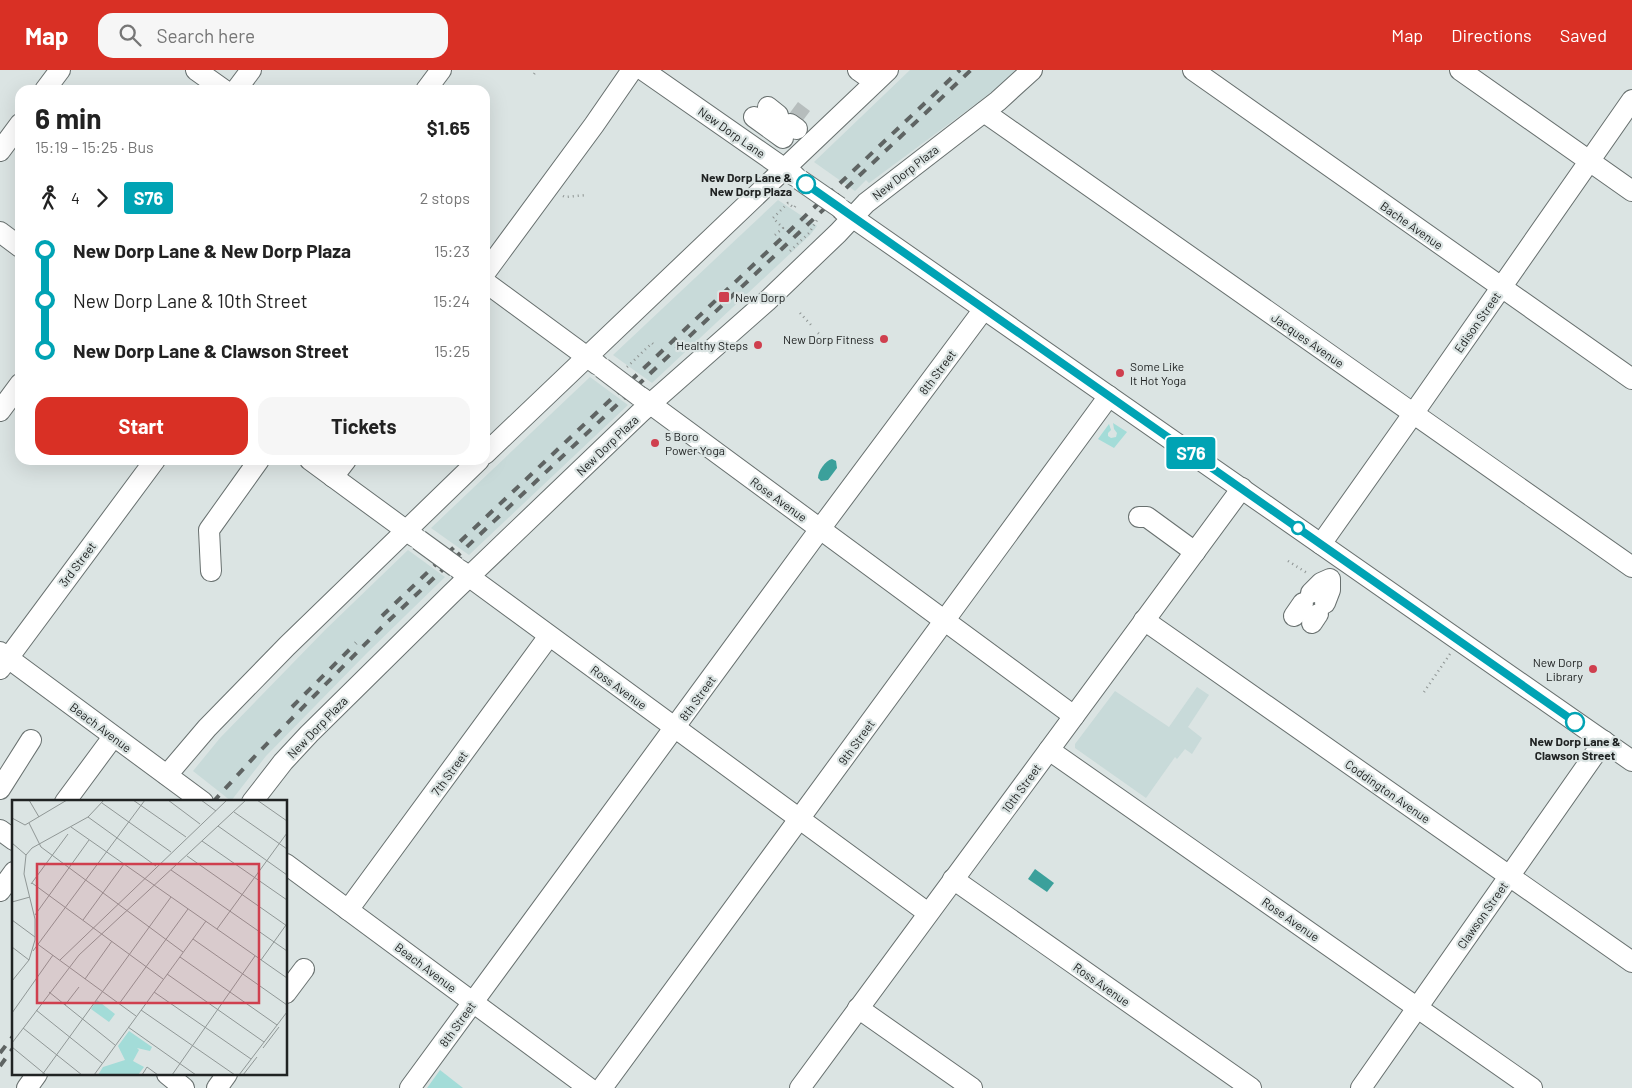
<!DOCTYPE html>
<meta charset="utf-8">
<style>
:root{--surface:#fff;--page:#f6f6f6;--text:#222;--muted:#767676;--accent:#d93025}
body{margin:0;font-family:Barlow,sans-serif;background:var(--page);color:var(--text);height:100vh;display:flex;flex-direction:column;font-size:19px;white-space:nowrap}
*{box-sizing:border-box;margin:0}
p{font-size:16px;color:var(--muted)}
.icon{flex:none;width:28px;height:28px;fill:none;stroke:currentColor;stroke-width:2;stroke-linecap:round;stroke-linejoin:round}
.map{position:relative;flex:1;overflow:hidden}
.side{position:absolute;left:15px;top:15px;width:475px;height:380px;display:flex;flex-direction:column;background:var(--surface);border-radius:15px;box-shadow:0 5px 20px #0002}
.side>*{flex:none}
.badge{padding:0 10px;border-radius:4px;font-size:18px;line-height:32px}
.map>.badge{position:absolute;translate:-50% -50%;box-shadow:0 0 0 2px #fff}
.legs{display:flex;align-items:center;gap:8px;height:55px;padding:0 20px;font-size:16px}
.legs p{margin-inline-start:auto}
.overview{display:flex;align-items:center;justify-content:space-between;height:85px;padding:0 20px}
h1{font-size:28px;font-weight:700;line-height:38px}
.primary-button{display:flex;gap:10px;margin-top:auto;padding:10px 20px}
.primary-button a{flex:1;height:58px;border-radius:15px;background:var(--accent);color:#fff;font-size:20px;font-weight:700;line-height:58px;text-align:center}
.primary-button a+a{background:var(--page);color:var(--text)}
ul{padding:0 20px;list-style:none}
li{display:flex;align-items:center;gap:18px;height:50px;font-size:19px}
li i{display:grid;place-items:center;width:8px;height:100%;margin:0 6px;background:currentColor}
li i::after{content:'';width:12px;height:12px;margin:-6px;border:4px solid;border-radius:50%;background:var(--surface)}
li p{margin-inline-start:auto}
li:first-child i{background:linear-gradient(#0000 50%,currentColor 0)}
li:last-child i{background:linear-gradient(currentColor 50%,#0000 0)}
header{display:flex;align-items:center;gap:30px;box-sizing:border-box;height:70px;padding:0 25px;background:var(--accent);color:#fff}
header strong{font-size:24px}
nav{display:flex;gap:28px;margin-inline-start:auto;font-size:18px}
.search{width:350px;height:45px;background:var(--page);display:flex;align-items:center;gap:12px;box-sizing:border-box;padding:0 18px;border-radius:15px;color:var(--muted);font-size:19px}
.map>svg:first-child{display:block}
</style>
<header>
<strong>Map</strong>
<div class="search"><svg class="icon" aria-label="search" viewBox="0 0 24 24"><circle cx="10" cy="10" r="6"/><path d="M15 15l6 6"/></svg>Search here</div>
<nav><a>Map</a><a>Directions</a><a>Saved</a></nav>
</header>
<div class="map">
<svg width="1632" height="1018" viewBox="0 0 1632 1018">
<rect width="100%" height="100%" fill="#dbe4e3"/>
<g fill="#c8dad9">
<polygon points="910,0 1017,0 1000,16 869,113 866,110 855,121 814,92"/>
<polygon points="778,130 817,156 810,165 652,313 613,285"/>
<polygon points="590,307 628,335 469,485 431,458"/>
<polygon points="408,480 445,507 366,584 266,686 231,731 193,701 220,668 325,560"/>
<polygon points="1197,617 1209,625 1188,657 1202,668 1192,684 1185,679 1177,689 1175,687 1146,728 1075,678 1075,674 1115,621 1169,657"/>
</g>
<g fill="#a3dcd8">
<polygon points="1113,353 1127,362 1114,378 1098,369 1109,354 1111,360 1108,363 1108,366 1111,368 1116,367 1117,363 1114,359"/>
<polygon points="440,1000 463,1018 427,1018"/>
</g>
<g fill="#3ba09b">
<path d="M832,389L836,391L837,398L828,410L821,411L818,408C818,401 825,391 832,389Z"/>
<polygon points="1035,799 1054,813 1047,822 1028,809"/>
</g>
<g fill="none" stroke-linecap="round" stroke-linejoin="round">
<polyline stroke="#b6bdbd" stroke-width="20" stroke-dasharray="20 10" stroke-linecap="butt" points="792,40 804,49"/>
<defs>
<g id="minor">
<polyline points="196,0 224,20"/>
<polyline points="643,0 795,106"/>
<polyline points="858,0 875,12"/>
<polyline points="1193,0 1632,309"/>
<polyline points="1460,0 1632,121"/>
<polyline points="45,20 60,0"/>
<polyline points="236,20 251,0"/>
<polyline points="426,20 441,0"/>
<polyline points="768,37 778,45"/>
<polyline points="984,42 1632,497"/>
<polyline points="754,47 783,68"/>
<polyline points="790,54 797,59"/>
<polyline points="0,81 20,54"/>
<polyline points="842,140 1632,691"/>
<polyline points="0,162 20,177"/>
<polyline points="485,203 594,55 632,0"/>
<polyline points="485,212 598,295"/>
<polyline points="641,327 1074,646"/>
<polyline points="0,341 20,314"/>
<polyline points="485,384 888,0"/>
<polyline points="310,390 415,467"/>
<polyline points="333,407 346,390"/>
<polyline points="1139,447 1147,447 1195,482"/>
<polyline points="1321,474 1413,344 1632,30"/>
<polyline points="460,500 928,843"/>
<polyline points="211,501 209,460 259,390"/>
<polyline points="1311,523 1321,513 1330,509 1330,520 1325,533"/>
<polyline points="1294,546 1303,533"/>
<polyline points="1144,550 1632,892"/>
<polyline points="1312,553 1318,544"/>
<polyline points="0,582 203,732"/>
<polyline points="0,599 155,390"/>
<polyline points="1049,680 1532,1018"/>
<polyline points="167,705 207,658 287,576 479,390"/>
<polyline points="0,719 31,670"/>
<polyline points="65,732 113,667"/>
<polyline points="252,732 283,692 309,664 452,523 640,343 767,231 838,163 866,133 998,31 1032,0"/>
<polyline points="0,760 14,770"/>
<polyline points="286,794 589,1018"/>
<polyline points="953,809 1251,1018"/>
<polyline points="0,821 14,802"/>
<polyline points="348,840 549,566"/>
<polyline points="286,923 304,899"/>
<polyline points="858,938 972,1018"/>
<polyline points="167,1004 184,1018"/>
<polyline points="27,1018 37,1004"/>
<polyline points="217,1018 227,1004"/>
<polyline points="410,1018 820,459 984,239"/>
<polyline points="602,1018 1109,326"/>
<polyline points="800,1018 1242,418"/>
<polyline points="1361,1018 1604,671"/>
</g>
</defs>
<use href="#minor" stroke="#68706f" stroke-width="22"/>
<g stroke="#8e9493" stroke-width="2.5" stroke-dasharray="1 4" stroke-linecap="butt">
<polyline points="534,4 537,0"/>
<polyline points="563,126 565,127 587,125"/>
<polyline points="775,165 783,158 773,148 788,133 794,138 796,135"/>
<polyline points="790,181 809,163 817,150"/>
<polyline points="800,243 812,256"/>
<polyline points="818,263 824,269"/>
<polyline points="627,297 652,273 654,275"/>
<polyline points="1288,491 1307,503"/>
<polyline points="1424,622 1450,584"/>
</g>
<use href="#minor" stroke="#fff" stroke-width="20"/>
<g stroke="#5f6463" stroke-width="4" stroke-dasharray="9 9" stroke-linecap="butt">
<polyline points="382,546 432,498 960,0"/>
<polyline points="292,637 356,573"/>
<polyline points="213,732 256,685 381,558 971,0"/>
<polyline points="0,983 14,965"/>
<polyline points="0,996 14,977"/>
</g>
<defs>
<g id="minor-bridge">
<polyline points="800,110 839,137"/>
<polyline points="602,298 639,326"/>
<polyline points="419,470 456,497"/>
</g>
</defs>
<use href="#minor-bridge" stroke="#68706f" stroke-width="22" stroke-linecap="butt"/>
<use href="#minor-bridge" stroke="#fff" stroke-width="20"/>
</g>
<g fill="none" stroke-linecap="round" stroke-linejoin="round">
<defs>
<polyline id="line-1" points="806,114 1575,652"/>
</defs>
<use href="#line-1" stroke="#fff" stroke-width="11"/>
<use href="#line-1" stroke="#00a3b4" stroke-width="8"/>
</g>
<g fill="#fff" stroke="#00a3b4" stroke-width="2.5">
<circle cx="806" cy="114" r="9"/>
<circle cx="1298" cy="458" r="6"/>
<circle cx="1575" cy="652" r="9"/>
</g>
<g fill="#cf3f4e" stroke="#dbe4e3" stroke-width="2">
<rect x="718" y="221" width="12" height="12" rx="2.5"/>
<circle cx="884" cy="269" r="5"/>
<circle cx="758" cy="275" r="5"/>
<circle cx="1120" cy="303" r="5"/>
<circle cx="655" cy="373" r="5"/>
<circle cx="1593" cy="599" r="5"/>
</g>
<g text-anchor="middle" dominant-baseline="central" stroke-width="4.5" stroke-linejoin="round" paint-order="stroke">
<g font-size="12" fill="#202323" stroke="#dbe4e3">
<text transform="translate(732 62) rotate(35)">New Dorp Lane</text>
<text transform="translate(905 102) rotate(-38)">New Dorp Plaza</text>
<text transform="translate(1412 155) rotate(35)">Bache Avenue</text>
<text transform="translate(1477 252) rotate(-55)">Edison Street</text>
<text transform="translate(1308 270) rotate(35)">Jacques Avenue</text>
<text transform="translate(937 302) rotate(-53)">8th Street</text>
<text transform="translate(607 375) rotate(-44)">New Dorp Plaza</text>
<text transform="translate(779 429) rotate(36)">Rose Avenue</text>
<text transform="translate(77 494) rotate(-53)">3rd Street</text>
<text transform="translate(619 617) rotate(36)">Ross Avenue</text>
<text transform="translate(697 628) rotate(-54)">8th Street</text>
<text transform="translate(101 657) rotate(37)">Beach Avenue</text>
<text transform="translate(317 657) rotate(-46)">New Dorp Plaza</text>
<text transform="translate(856 672) rotate(-54)">9th Street</text>
<text transform="translate(449 703) rotate(-54)">7th Street</text>
<text transform="translate(1021 718) rotate(-54)">10th Street</text>
<text transform="translate(1388 721) rotate(35)">Coddington Avenue</text>
<text transform="translate(1482 845) rotate(-55)">Clawson Street</text>
<text transform="translate(1291 849) rotate(35)">Rose Avenue</text>
<text transform="translate(426 897) rotate(37)">Beach Avenue</text>
<text transform="translate(1102 914) rotate(35)">Ross Avenue</text>
<text transform="translate(457 954) rotate(-54)">8th Street</text>
</g>
<g font-size="12" font-weight="bold" fill="#202323" stroke="#dbe4e3" text-anchor="end">
<text x="792" y="107">New Dorp Lane &amp;<tspan x="792" dy="14">New Dorp Plaza</tspan></text>
<text x="1575" y="671" text-anchor="middle">New Dorp Lane &amp;<tspan x="1575" dy="14">Clawson Street</tspan></text>
</g>
<g font-size="12" fill="#202323" stroke="#dbe4e3" text-anchor="start">
<text x="735" y="227">New Dorp</text>
<text x="874" y="269" text-anchor="end">New Dorp Fitness</text>
<text x="748" y="275" text-anchor="end">Healthy Steps</text>
<text x="1130" y="296">Some Like<tspan x="1130" dy="14">It Hot Yoga</tspan></text>
<text x="665" y="366">5 Boro<tspan x="665" dy="14">Power Yoga</tspan></text>
<text x="1583" y="592" text-anchor="end">New Dorp<tspan x="1583" dy="14">Library</tspan></text>
</g>
</g>
<g transform="translate(12 730)">
<rect width="275" height="275" fill="#dbe4e3"/>
<path d="M85,200L103,214L97,222L79,209ZM117,231L140,247L138,251L125,248L127,250L121,261L132,267L126,275H86L91,267L113,260L106,246Z" fill="#a3dcd8"/>
<path fill="none" stroke="#909796" stroke-width="1" d="M17,0L27,17M121,0L174,37M156,0L188,24M189,0L204,11M245,0L275,21M90,3L159,52M222,12L275,49M76,17L144,66M0,18L13,25L55,0M17,23L29,47L171,152M206,26L275,75M59,27L275,178M190,41L275,100M0,43L14,55M175,56L275,126M159,70L275,151M20,83L151,179M19,84L56,34M0,102L18,97M23,115L77,40M0,120L23,137M71,120L112,64M205,129L275,33M181,139L275,205M24,143L124,216M0,147L17,160M21,151L133,0M168,157L265,225M48,160L215,0M249,160L274,125M155,174L252,242M73,179L100,141M0,181L17,160L23,140V119L12,74L14,55L20,48L76,17L92,0M37,192L103,245M142,192L239,259M107,204L176,109M53,205L67,187M24,210L90,263M129,210L223,275M0,213L41,155M116,227L184,275M11,228L70,275M0,243L67,155L234,0M0,247L34,275M251,248L267,227M30,275L159,97M82,275L194,121M130,275L135,267L146,275M160,275L243,156M227,275L275,212M231,275L245,257"/>
<path fill="#cf3f4e" fill-opacity="0.15" stroke="#cf3f4e" stroke-width="2.5" d="M25,64H247V203H25Z"/>
<rect width="275" height="275" fill="none" stroke="#202323" stroke-width="2.5"/>
</g>
</svg>
<b class="badge" style="left:1191px;top:383px;background:#00a3b4;color:#fff">S76</b>
<section class="side">
<div class="overview"><div><h1>6 min</h1><p>15:19 – 15:25 · Bus</p></div><b>$1.65</b></div>
<div class="legs"><svg class="icon" aria-label="walk" viewBox="0 0 24 24"><circle cx="13" cy="4" r="2"/><path d="M13 8l-2 6 4 7M11 14l-3 7M7 12l3-4h3l4 4"/></svg>4<svg class="icon" aria-label="forward" viewBox="0 0 24 24"><path d="M9 5l7 7-7 7"/></svg><b class="badge" style="background:#00a3b4;color:#fff">S76</b><p>2 stops</p></div>
<ul>
<li><i style="color:#00a3b4"></i><b>New Dorp Lane &amp; New Dorp Plaza</b><p>15:23</p></li>
<li><i style="color:#00a3b4"></i><span>New Dorp Lane &amp; 10th Street</span><p>15:24</p></li>
<li><i style="color:#00a3b4"></i><b>New Dorp Lane &amp; Clawson Street</b><p>15:25</p></li>
</ul>
<div class="primary-button"><a>Start</a><a>Tickets</a></div>
</section>
</div>
